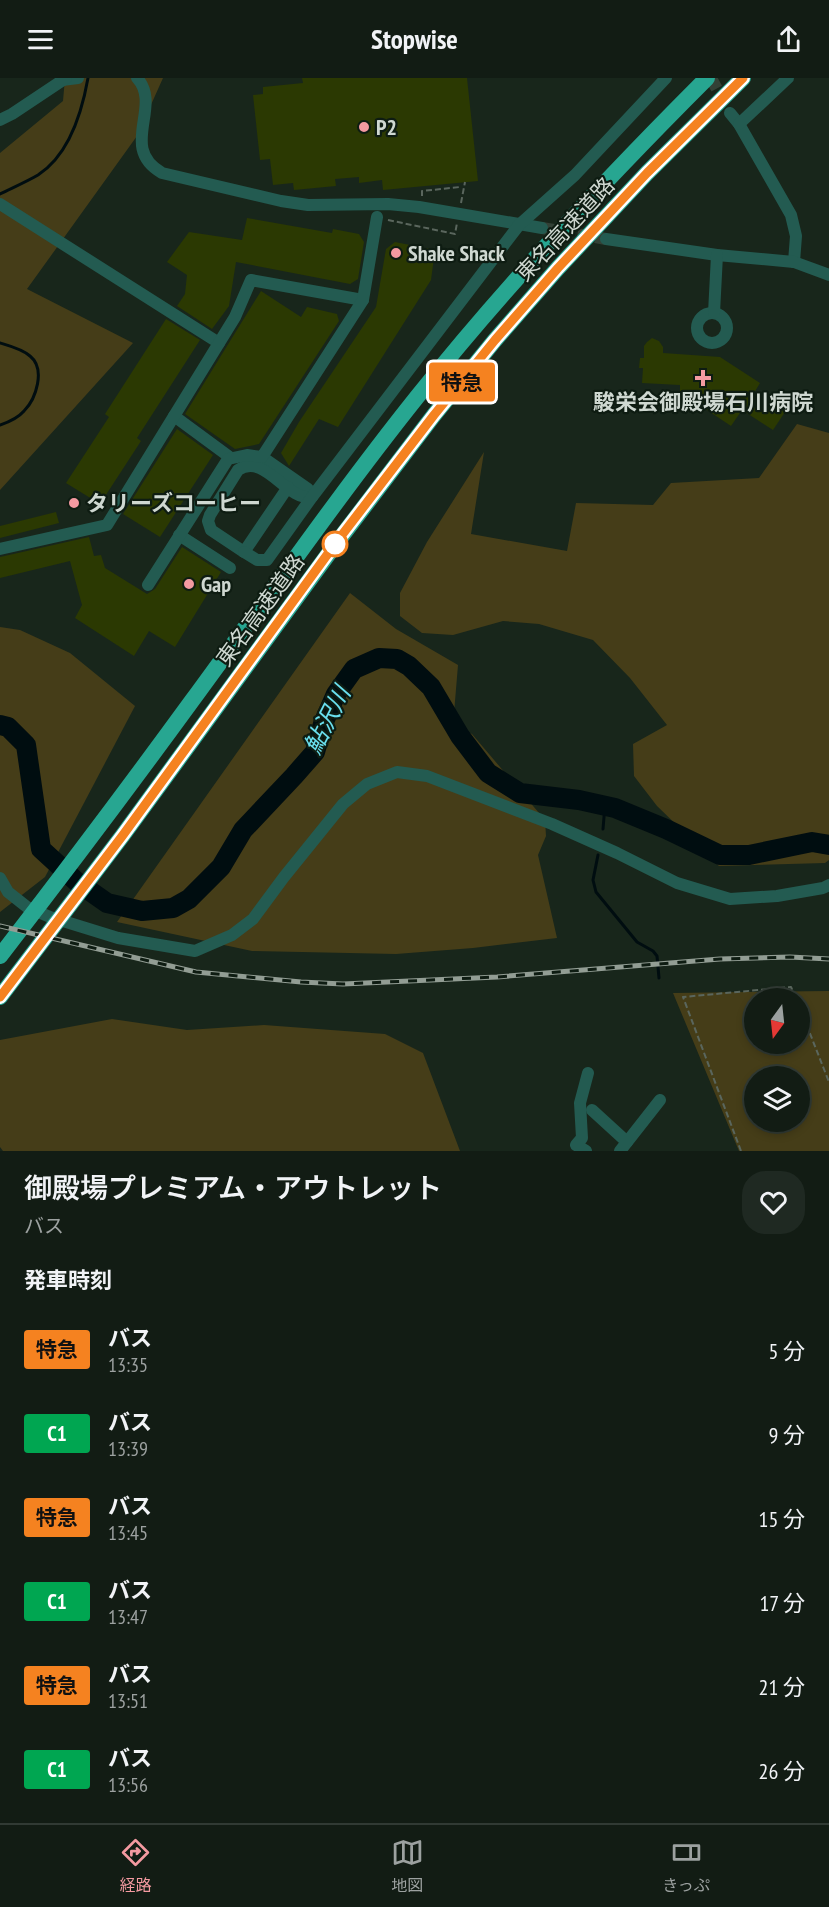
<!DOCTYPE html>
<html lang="ja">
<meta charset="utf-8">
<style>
:root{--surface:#121c14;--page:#1f2922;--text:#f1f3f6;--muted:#9ca1a0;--line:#313a34;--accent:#f49aa1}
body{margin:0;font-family:"PT Sans Narrow","Noto Sans JP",sans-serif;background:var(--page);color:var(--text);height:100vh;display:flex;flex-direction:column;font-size:22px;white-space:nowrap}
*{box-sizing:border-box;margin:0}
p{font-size:20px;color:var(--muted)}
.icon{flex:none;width:33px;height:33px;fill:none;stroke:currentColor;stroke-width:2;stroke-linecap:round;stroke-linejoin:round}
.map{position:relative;height:1073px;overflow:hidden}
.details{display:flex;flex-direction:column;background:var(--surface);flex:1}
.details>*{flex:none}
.badge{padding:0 12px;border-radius:4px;font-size:21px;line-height:39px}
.needle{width:39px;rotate:195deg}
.tools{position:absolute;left:744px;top:910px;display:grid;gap:12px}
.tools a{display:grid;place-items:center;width:66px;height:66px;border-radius:50%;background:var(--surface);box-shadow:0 3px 9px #0003,0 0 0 2px var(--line);font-size:30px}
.map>.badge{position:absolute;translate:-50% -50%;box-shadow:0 0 0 3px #fff}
h2{padding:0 24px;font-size:22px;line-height:54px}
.round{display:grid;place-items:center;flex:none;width:63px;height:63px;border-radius:24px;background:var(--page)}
.headline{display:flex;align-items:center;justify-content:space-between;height:102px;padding:0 24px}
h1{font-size:28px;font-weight:600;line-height:45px}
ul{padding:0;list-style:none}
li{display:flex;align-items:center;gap:18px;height:84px;padding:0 24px}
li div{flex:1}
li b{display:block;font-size:22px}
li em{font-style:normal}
li .badge{min-width:66px;font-weight:700;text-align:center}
header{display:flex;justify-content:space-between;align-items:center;height:78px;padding:0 24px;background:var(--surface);font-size:27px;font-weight:600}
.dock{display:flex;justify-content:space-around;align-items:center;height:84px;border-top:2px solid var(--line);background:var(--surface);font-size:16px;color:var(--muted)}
.dock a{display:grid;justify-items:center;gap:3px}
.dock .active{color:var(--accent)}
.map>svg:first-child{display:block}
</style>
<header><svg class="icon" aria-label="menu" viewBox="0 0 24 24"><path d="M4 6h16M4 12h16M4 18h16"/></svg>Stopwise<svg class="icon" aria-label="share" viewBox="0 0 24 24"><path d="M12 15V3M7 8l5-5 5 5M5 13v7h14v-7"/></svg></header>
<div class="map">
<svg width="829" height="1073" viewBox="0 0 829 1073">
<rect width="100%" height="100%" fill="#18261b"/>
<g fill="#453d18" fill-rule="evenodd">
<polygon points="65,0 163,0 137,58 27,211 133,265 0,412 0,75 63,23"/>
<polygon points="797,346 829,355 829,782 825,785 719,788 657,728 634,698 633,666 667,647 630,600 593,562 539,546 503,543 453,557 422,555 400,538 400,515 427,464 484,374 471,456 567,473 576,425 653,427 671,405 759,400"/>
<polygon points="350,515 396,551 458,587 453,647 472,656 545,742 546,758 538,777 557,860 473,870 396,876 252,873 117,844"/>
<polygon points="0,549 20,552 70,575 135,628 45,799 0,834"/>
<path d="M829,913V1073H739L673,915ZM754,921H800V966H754ZM754,999H800V1044H754Z"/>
<polygon points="112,941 187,952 264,947 385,956 423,975 460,1073 3,1073 0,1069 0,962"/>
</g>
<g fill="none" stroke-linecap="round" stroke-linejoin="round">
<g stroke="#000d10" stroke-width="3">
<path d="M0,116C12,110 26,104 38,97C69,77 82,34 88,0"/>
<path d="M0,265C10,268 22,271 30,278C46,291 36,321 24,333C18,340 9,344 0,347"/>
<polyline points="603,751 605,727"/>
<polyline points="598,777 593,802 596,814 637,864 653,873 657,878 659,900"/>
</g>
<polyline stroke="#000d10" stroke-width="20" points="0,647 8,649 26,667 41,771 77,804 107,825 142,833 173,830 189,821 221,789 243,752 294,698 315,674 323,646 336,616 354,591 379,580 397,581 409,588 431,609 460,658 488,695 520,715 579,722 615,730 666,751 720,777 749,777 812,764 829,767"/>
</g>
<g fill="#2b3902">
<polygon points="302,0 467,0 478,103 383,112 382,102 359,105 359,99 335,101 336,108 294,112 293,105 273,107 270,81 260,82 253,17 263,16 263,9 303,5"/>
<polygon points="247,140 332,155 333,151 359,156 364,164 358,201 350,206 236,184 229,228 212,251 177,228 185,216 187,197 167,184 189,154 242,162"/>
<polygon points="395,164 435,172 431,202 338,349 319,341 289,388 281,375 299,344 376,229 386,171"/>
<polygon points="261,213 301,239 307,229 337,236 339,243 259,366 235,371 185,336"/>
<polygon points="166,241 200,262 137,360 141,363 100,426 66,405 109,339 105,336"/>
<polygon points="652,260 659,263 663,269 663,275 720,279 760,305 754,315 785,334 773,352 742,332 731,348 698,326 695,329 685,323 688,318 680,313 680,307 642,305 643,290 639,290 640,280 644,280 644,268 647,264"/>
<polygon points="177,351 213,377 160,459 123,436"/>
<polygon points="56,434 59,445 0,460 0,448"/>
<polygon points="89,459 94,478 101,477 105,490 147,516 155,511 182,469 221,494 175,569 149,553 134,578 75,540 82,527 70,483 0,500 0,479"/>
</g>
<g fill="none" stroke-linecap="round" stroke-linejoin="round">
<g stroke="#334136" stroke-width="12" stroke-dasharray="12 6" stroke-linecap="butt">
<polyline points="711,0 725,26"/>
<polyline points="542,150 606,161"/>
</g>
<g stroke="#5a665d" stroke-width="2" stroke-dasharray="6 3" stroke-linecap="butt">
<polyline points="422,118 422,113 460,109"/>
<polyline points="461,125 465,104"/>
<polyline points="388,142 455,156 457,145"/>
<polyline points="800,930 829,1004"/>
<polyline points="741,1073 683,919 791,909 796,921"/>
</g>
<g stroke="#235b51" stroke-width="12">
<path d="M137,0C163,28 118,70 162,95L281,123L308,127L388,126L419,129L542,150"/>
<polyline points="62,2 78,0"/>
<polyline points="730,35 739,46 791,137 796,158 794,184"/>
<polyline points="0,42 12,36 66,0"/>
<polyline points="739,46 788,0"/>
<polyline points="0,126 219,265"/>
<polyline points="606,161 717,177 794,184 829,197"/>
<circle cx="712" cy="250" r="15"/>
<polyline points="714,235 717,177"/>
<polyline points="174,338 231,380"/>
<polyline points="262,379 308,411"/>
<path d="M288,409L244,474L211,452L208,443L210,437L238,392C265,374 286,423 312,419"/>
<polyline points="179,457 230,490"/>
<polyline points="0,471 107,447 235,239 251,202 363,222"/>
<polyline points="244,474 257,482 267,482 312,419 519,147 575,97 666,0"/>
<polyline points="148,507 228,381 247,377 262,379 363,222 377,139"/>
<polyline points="0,800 8,814 27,829 50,839 118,860 195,873 232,857 253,841 284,799 343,726 367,706 397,694 427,698 552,746 617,775 677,805 730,821 777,818 823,810 829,807"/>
<polyline points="592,1032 627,1064"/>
<polyline points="586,1073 576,1067 582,1060 580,1025 588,995"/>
<polyline points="620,1073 660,1022"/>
</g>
<g stroke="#27a691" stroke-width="16">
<path d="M0,878C65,794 129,709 191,624C266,522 338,418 417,319C507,206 605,102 707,0"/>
<polyline points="0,919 123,757 335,467 434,337 495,262 558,190 647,95 743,0"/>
</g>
<defs>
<polyline id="rail" points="0,848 196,894 301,904 343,906 497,899 720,881 790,879 829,881"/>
</defs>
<use href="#rail" stroke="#929d94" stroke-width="5"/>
<use href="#rail" stroke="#0e1c12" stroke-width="3" stroke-dasharray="9" stroke-linecap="butt"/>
</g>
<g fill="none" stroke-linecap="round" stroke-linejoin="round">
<defs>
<polyline id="line" points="0,919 123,757 335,466 434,337 495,262 558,190 647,95 743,0"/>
</defs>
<use href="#line" stroke="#fff" stroke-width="14"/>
<use href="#line" stroke="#f58220" stroke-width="9"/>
</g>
<g fill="#f49aa1" stroke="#0e1c12" stroke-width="2">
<circle cx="364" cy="49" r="6"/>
<circle cx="396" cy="175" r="6"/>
<path d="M700 291h6v6h6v6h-6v6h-6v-6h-6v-6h6z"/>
<circle cx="74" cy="425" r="6"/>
<circle cx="189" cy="506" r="6"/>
</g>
<circle fill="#fff" stroke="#f58220" stroke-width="3" cx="335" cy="466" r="12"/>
<g text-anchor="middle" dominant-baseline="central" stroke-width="4.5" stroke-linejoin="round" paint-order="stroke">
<g font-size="22" font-weight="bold" fill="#cfd8d1" stroke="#0e1c12" text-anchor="start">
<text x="376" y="49">P2</text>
<text x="408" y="175">Shake Shack</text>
<text x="703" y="324" text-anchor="middle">駿栄会御殿場石川病院</text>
<text x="86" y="425">タリーズコーヒー</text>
<text x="201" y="506">Gap</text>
</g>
<g font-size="22" fill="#cfd8d1" stroke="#0e1c12">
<text transform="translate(565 151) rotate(-47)">東名高速道路</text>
<text transform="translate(260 532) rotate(-54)">東名高速道路</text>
</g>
<g font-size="24" font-style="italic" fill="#6ae0ef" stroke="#0e1c12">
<text transform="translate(327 642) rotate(-63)">鮎沢川</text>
</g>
</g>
</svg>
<div class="tools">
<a><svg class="needle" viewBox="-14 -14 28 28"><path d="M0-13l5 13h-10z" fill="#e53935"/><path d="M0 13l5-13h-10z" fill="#9ca1a0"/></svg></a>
<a><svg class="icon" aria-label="layers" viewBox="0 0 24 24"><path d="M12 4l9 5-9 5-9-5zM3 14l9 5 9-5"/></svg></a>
</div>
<b class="badge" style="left:462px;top:304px;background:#f58220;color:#111">特急</b>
</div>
<section class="details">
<div class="headline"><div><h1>御殿場プレミアム・アウトレット</h1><p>バス</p></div><a class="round"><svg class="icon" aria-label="heart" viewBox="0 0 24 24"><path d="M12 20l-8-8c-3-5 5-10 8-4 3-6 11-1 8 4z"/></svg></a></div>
<h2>発車時刻</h2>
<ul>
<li><span class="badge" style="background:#f58220;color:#111">特急</span><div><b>バス</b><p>13:35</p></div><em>5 分</em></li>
<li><span class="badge" style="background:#00a651;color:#fff">C1</span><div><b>バス</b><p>13:39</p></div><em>9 分</em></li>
<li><span class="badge" style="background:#f58220;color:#111">特急</span><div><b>バス</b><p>13:45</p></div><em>15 分</em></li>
<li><span class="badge" style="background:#00a651;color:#fff">C1</span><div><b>バス</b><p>13:47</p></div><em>17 分</em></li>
<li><span class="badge" style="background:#f58220;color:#111">特急</span><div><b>バス</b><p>13:51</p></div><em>21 分</em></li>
<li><span class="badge" style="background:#00a651;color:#fff">C1</span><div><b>バス</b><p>13:56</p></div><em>26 分</em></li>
</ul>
</section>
<nav class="dock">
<a class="active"><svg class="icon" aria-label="directions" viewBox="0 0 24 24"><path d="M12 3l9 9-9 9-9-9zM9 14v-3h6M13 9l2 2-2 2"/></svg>経路</a>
<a><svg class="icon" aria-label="map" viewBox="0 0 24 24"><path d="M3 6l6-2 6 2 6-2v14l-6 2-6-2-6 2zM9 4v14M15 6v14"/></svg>地図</a>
<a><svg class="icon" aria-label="tickets" viewBox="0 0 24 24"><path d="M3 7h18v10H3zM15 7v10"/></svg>きっぷ</a>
</nav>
